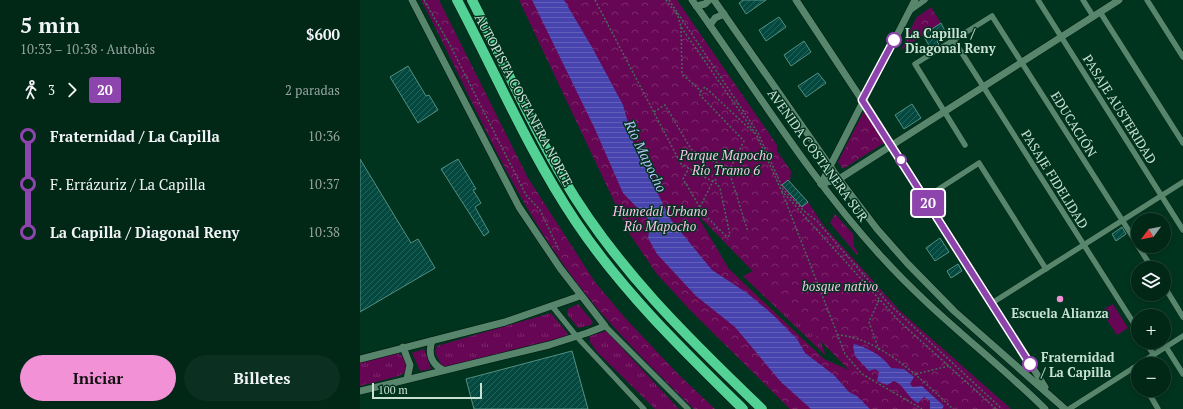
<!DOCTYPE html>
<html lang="es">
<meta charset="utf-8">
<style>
:root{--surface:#012717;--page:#0b2f20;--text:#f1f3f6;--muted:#96a5a1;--line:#234436;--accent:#f391d6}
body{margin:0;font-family:"PT Serif",serif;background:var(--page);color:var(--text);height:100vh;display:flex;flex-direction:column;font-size:15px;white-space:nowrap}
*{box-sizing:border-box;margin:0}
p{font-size:13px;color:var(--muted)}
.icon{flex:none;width:22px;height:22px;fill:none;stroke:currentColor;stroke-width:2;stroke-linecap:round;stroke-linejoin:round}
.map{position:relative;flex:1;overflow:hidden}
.drawer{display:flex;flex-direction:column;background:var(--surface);width:360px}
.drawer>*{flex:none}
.badge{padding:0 8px;border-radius:3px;font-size:14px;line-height:26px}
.needle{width:26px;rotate:238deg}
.buttons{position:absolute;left:771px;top:213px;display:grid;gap:8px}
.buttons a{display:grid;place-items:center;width:40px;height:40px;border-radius:50%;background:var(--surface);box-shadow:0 2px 6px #0003,0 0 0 1px var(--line);font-size:20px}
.scale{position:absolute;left:12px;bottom:10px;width:110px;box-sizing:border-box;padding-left:4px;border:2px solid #c9e1d3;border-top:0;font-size:11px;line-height:14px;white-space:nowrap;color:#c9e1d3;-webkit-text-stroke:3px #01341f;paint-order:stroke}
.map>.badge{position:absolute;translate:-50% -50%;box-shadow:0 0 0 2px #fff}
.legs{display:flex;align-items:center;gap:6px;height:44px;padding:0 20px;font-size:13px}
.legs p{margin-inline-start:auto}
.overview{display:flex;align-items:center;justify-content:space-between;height:68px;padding:0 20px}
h1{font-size:22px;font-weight:800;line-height:30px}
.button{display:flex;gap:8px;margin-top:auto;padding:8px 20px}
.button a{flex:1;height:46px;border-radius:24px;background:var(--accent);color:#111;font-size:16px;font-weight:800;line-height:46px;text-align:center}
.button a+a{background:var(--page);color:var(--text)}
ul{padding:0 20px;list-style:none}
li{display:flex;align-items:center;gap:14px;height:48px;font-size:15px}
li i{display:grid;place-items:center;width:6px;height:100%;margin:0 5px;background:currentColor}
li i::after{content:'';width:10px;height:10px;margin:-5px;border:3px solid;border-radius:50%;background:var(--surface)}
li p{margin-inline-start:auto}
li:first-child i{background:linear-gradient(#0000 50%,currentColor 0)}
li:last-child i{background:linear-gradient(currentColor 50%,#0000 0)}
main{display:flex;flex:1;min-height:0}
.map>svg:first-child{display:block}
</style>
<main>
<section class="drawer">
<div class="overview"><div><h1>5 min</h1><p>10:33 – 10:38 · Autobús</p></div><b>$600</b></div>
<div class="legs"><svg class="icon" aria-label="walk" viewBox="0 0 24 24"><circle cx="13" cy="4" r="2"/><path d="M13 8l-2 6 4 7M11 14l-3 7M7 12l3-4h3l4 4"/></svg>3<svg class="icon" aria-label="forward" viewBox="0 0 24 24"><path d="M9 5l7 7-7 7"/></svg><b class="badge" style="background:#8e44ad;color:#fff">20</b><p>2 paradas</p></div>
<ul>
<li><i style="color:#8e44ad"></i><b>Fraternidad / La Capilla</b><p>10:36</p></li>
<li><i style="color:#8e44ad"></i><span>F. Errázuriz / La Capilla</span><p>10:37</p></li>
<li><i style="color:#8e44ad"></i><b>La Capilla / Diagonal Reny</b><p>10:38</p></li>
</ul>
<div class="button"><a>Iniciar</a><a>Billetes</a></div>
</section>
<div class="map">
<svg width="823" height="409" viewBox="0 0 823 409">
<defs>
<pattern id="grass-tufts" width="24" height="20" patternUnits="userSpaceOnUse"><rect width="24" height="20" fill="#670654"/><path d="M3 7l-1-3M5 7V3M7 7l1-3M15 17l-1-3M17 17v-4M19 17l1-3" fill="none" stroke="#7b2a6c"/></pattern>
<pattern id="forest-crowns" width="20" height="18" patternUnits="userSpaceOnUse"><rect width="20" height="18" fill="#670654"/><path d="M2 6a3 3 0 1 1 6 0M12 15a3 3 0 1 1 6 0" fill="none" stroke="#7b2a6c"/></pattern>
<pattern id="water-rules" width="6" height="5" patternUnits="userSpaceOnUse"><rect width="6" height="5" fill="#4844af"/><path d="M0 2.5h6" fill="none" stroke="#615fb9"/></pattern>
<pattern id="building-hatch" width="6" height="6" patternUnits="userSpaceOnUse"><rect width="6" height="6" fill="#04493f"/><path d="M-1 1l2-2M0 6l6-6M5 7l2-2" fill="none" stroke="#27635a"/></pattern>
</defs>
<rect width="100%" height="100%" fill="#01341f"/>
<g fill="url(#grass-tufts)">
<polygon points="413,212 466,356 383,276 395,270"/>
<polygon points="475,214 493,234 494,246 498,253 497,255 470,223"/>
<polygon points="218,304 233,322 231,325 218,328 207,314 208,309"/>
<polygon points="191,313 208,334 204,337 83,368 75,352 77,346"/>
<polygon points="246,331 319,409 295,409 237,352 230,342 230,336"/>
<polygon points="64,349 71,369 60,371 52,353"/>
<path d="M38,353C45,357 48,365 46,372L39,376L0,386V363Z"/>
</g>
<g fill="url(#forest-crowns)" fill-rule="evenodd">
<path d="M61,0H79L168,178L235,282L266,319L319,375L355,409H334C286,362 239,316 201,261C144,180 107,87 61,0Z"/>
<path d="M159,0H317L417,145V151L431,171L430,182L448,202L464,226L539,310L651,409H430L330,310L296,273L269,233ZM336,213L489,370L464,359L369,269Z"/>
<polygon points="571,7 581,23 541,50 556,18"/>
<polygon points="504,111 524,143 483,169 478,162"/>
</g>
<polygon fill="#670654" points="753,304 768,328 757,335 741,311"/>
<g fill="url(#water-rules)">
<polygon points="172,0 204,0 233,49 263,105 275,148 311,220 352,270 387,293 412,314 437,339 445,353 474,375 489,392 497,396 510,409 451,409 420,381 375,327 336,296 297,254 288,238 290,226 288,219 263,193 234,127"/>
<path d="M494,344C507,347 524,357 531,368L544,369L554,377L550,384L553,387L562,386L584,406L582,409H570V401L564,397L558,403C548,399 544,384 534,381L527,385L517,381L519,372L515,369L509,371L495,356L493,346Z"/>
</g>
<g fill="url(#building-hatch)" stroke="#548f83">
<polygon points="383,0 406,0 386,14 379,3"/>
<polygon points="419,17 426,27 406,41 399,30"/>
<polygon points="581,23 587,35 577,42 579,44 571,49 563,35"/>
<polygon points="444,41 451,52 431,66 424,55"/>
<polygon points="48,66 66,96 69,95 78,110 58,123 30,77"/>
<polygon points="458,73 466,83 446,97 438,86"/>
<polygon points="552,104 561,118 544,129 535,115"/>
<polygon points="0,159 51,243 58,239 75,268 0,312"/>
<polygon points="98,159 116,189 113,190 121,203 115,207 129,232 124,236 81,169"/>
<polygon points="428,180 448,202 442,207 422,185"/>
<polygon points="762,227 766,234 756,241 752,234"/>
<polygon points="580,238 589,252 575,261 566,248"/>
<polygon points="598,264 602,271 591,278 587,271"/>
<polygon points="212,351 228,409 114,409 106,379"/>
</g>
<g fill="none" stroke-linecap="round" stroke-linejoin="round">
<defs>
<g id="minor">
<polyline points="678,0 823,230"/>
<polyline points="723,0 733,16"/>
<polyline points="787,0 823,57"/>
<polyline points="551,10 565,0"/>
<polyline points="740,12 823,143"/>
<polyline points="593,39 778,330"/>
<polyline points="605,145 555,64 632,16 778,245"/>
<polyline points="565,198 619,163 686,269"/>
<polyline points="778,246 792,268"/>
<polyline points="804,286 823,317"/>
<polyline points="632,303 823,182"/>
<polyline points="192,306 217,337 284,409"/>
<polyline points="245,326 328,409"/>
<polyline points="785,342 794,355"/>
<polyline points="806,347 823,374"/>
<polyline points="779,364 823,336"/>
<polyline points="773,368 778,376"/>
<polyline points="787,390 798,409"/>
<polyline points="709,409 778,365"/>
</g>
<g id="tertiary">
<path d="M332,0C394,86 449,177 520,255C571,312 631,356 685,409"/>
<polyline points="354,0 479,179 517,229 547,263 594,311 705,409"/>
<polyline points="436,0 531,144 685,387"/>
<polyline points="336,6 345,4 349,0"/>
<polyline points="350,25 355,18 364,14"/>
<polyline points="461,184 479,179 759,0"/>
<polyline points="461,184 555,0"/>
<path d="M72,341C68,353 71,364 83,370"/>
<polyline points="43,347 50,365 47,379"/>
<polyline points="0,359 145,322 220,296"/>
<polyline points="0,391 189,345 227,333 245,326 200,268 159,207 52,0"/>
</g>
<g id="motorway">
<path d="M97,0C136,74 169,152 216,222C263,292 323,350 383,409"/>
<path d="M112,0C142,59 169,121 203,178C255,267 328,338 402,409"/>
</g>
</defs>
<use href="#minor" stroke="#02180d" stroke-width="6"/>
<use href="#tertiary" stroke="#02180d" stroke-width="8"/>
<use href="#motorway" stroke="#02180d" stroke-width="11"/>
<g stroke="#436d5a" stroke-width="1.5" stroke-dasharray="2 2" stroke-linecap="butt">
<polyline points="64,0 89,43 166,195 180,210 199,250"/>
<polyline points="235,0 321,164 357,184 360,188 370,235 367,237 344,214 323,179 329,168"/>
<polyline points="306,0 318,16 321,27 397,136 421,190 539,321 636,409"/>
<polyline points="309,0 398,133 423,189 444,211 457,221 529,304 642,409"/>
<polyline points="321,27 322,74 341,91 345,87 394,133"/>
<polyline points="341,91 339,94 384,141 369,171"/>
<path d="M294,112L305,105L331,149C342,159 359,160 369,171L388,232"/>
<polyline points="422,192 485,354 502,374 562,409"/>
<polyline points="340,207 354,179 358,181"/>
<polyline points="519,300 509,322 519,350"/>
<path d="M477,335C520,337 563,381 593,409"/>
<polyline points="556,374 589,366"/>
</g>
<use href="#minor" stroke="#57866c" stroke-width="5.5"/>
<use href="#tertiary" stroke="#57866c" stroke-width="7"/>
<use href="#motorway" stroke="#54d295" stroke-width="10"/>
</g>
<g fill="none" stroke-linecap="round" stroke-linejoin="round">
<defs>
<polyline id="line-1" points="534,40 502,100 670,364"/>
</defs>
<use href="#line-1" stroke="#fff" stroke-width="9"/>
<use href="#line-1" stroke="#8e44ad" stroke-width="6"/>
</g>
<g fill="#fff" stroke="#8e44ad" stroke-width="2">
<circle cx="534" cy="40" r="7"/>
<circle cx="541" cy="160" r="5"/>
<circle cx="670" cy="364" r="7"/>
</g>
<circle fill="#f391d6" stroke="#01341f" stroke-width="1.5" cx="700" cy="299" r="4"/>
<g text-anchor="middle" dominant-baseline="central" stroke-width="3" stroke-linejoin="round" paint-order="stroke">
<g font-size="13" font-weight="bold" fill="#c9e1d3" stroke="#01341f" text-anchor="start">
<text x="545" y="33">La Capilla /<tspan x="545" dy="15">Diagonal Reny</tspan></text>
<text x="681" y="357">Fraternidad<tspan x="681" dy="15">/ La Capilla</tspan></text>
</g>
<g font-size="13" fill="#c9e1d3" stroke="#01341f">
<text transform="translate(164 100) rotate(62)">AUTOPISTA COSTANERA NORTE</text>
<text transform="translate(760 109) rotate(58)">PASAJE AUSTERIDAD</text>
<text transform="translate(714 124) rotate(58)">EDUCACIÓN</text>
<text transform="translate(458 155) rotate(54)">AVENIDA COSTANERA SUR</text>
<text transform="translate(695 179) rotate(58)">PASAJE FIDELIDAD</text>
</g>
<g font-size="13" font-style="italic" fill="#f9c2e6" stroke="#01341f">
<text x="366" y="155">Parque Mapocho<tspan x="366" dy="15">Río Tramo 6</tspan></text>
<text x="300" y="211">Humedal Urbano<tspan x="300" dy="15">Río Mapocho</tspan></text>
<text x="480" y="286">bosque nativo</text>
</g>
<g font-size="13" font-weight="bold" fill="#c9e1d3" stroke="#01341f">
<text x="700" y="313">Escuela Alianza</text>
</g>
<g font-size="14" font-style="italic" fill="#bac1f8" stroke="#01341f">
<text transform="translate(286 156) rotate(64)">Río Mapocho</text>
</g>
</g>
</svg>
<div class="buttons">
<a><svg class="needle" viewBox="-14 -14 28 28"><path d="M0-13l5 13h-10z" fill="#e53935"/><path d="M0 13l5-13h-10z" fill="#96a5a1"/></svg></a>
<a><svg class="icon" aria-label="layers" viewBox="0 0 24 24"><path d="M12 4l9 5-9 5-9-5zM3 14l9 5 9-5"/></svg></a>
<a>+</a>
<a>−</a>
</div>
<div class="scale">100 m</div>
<b class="badge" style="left:568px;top:203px;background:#8e44ad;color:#fff">20</b>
</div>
</main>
